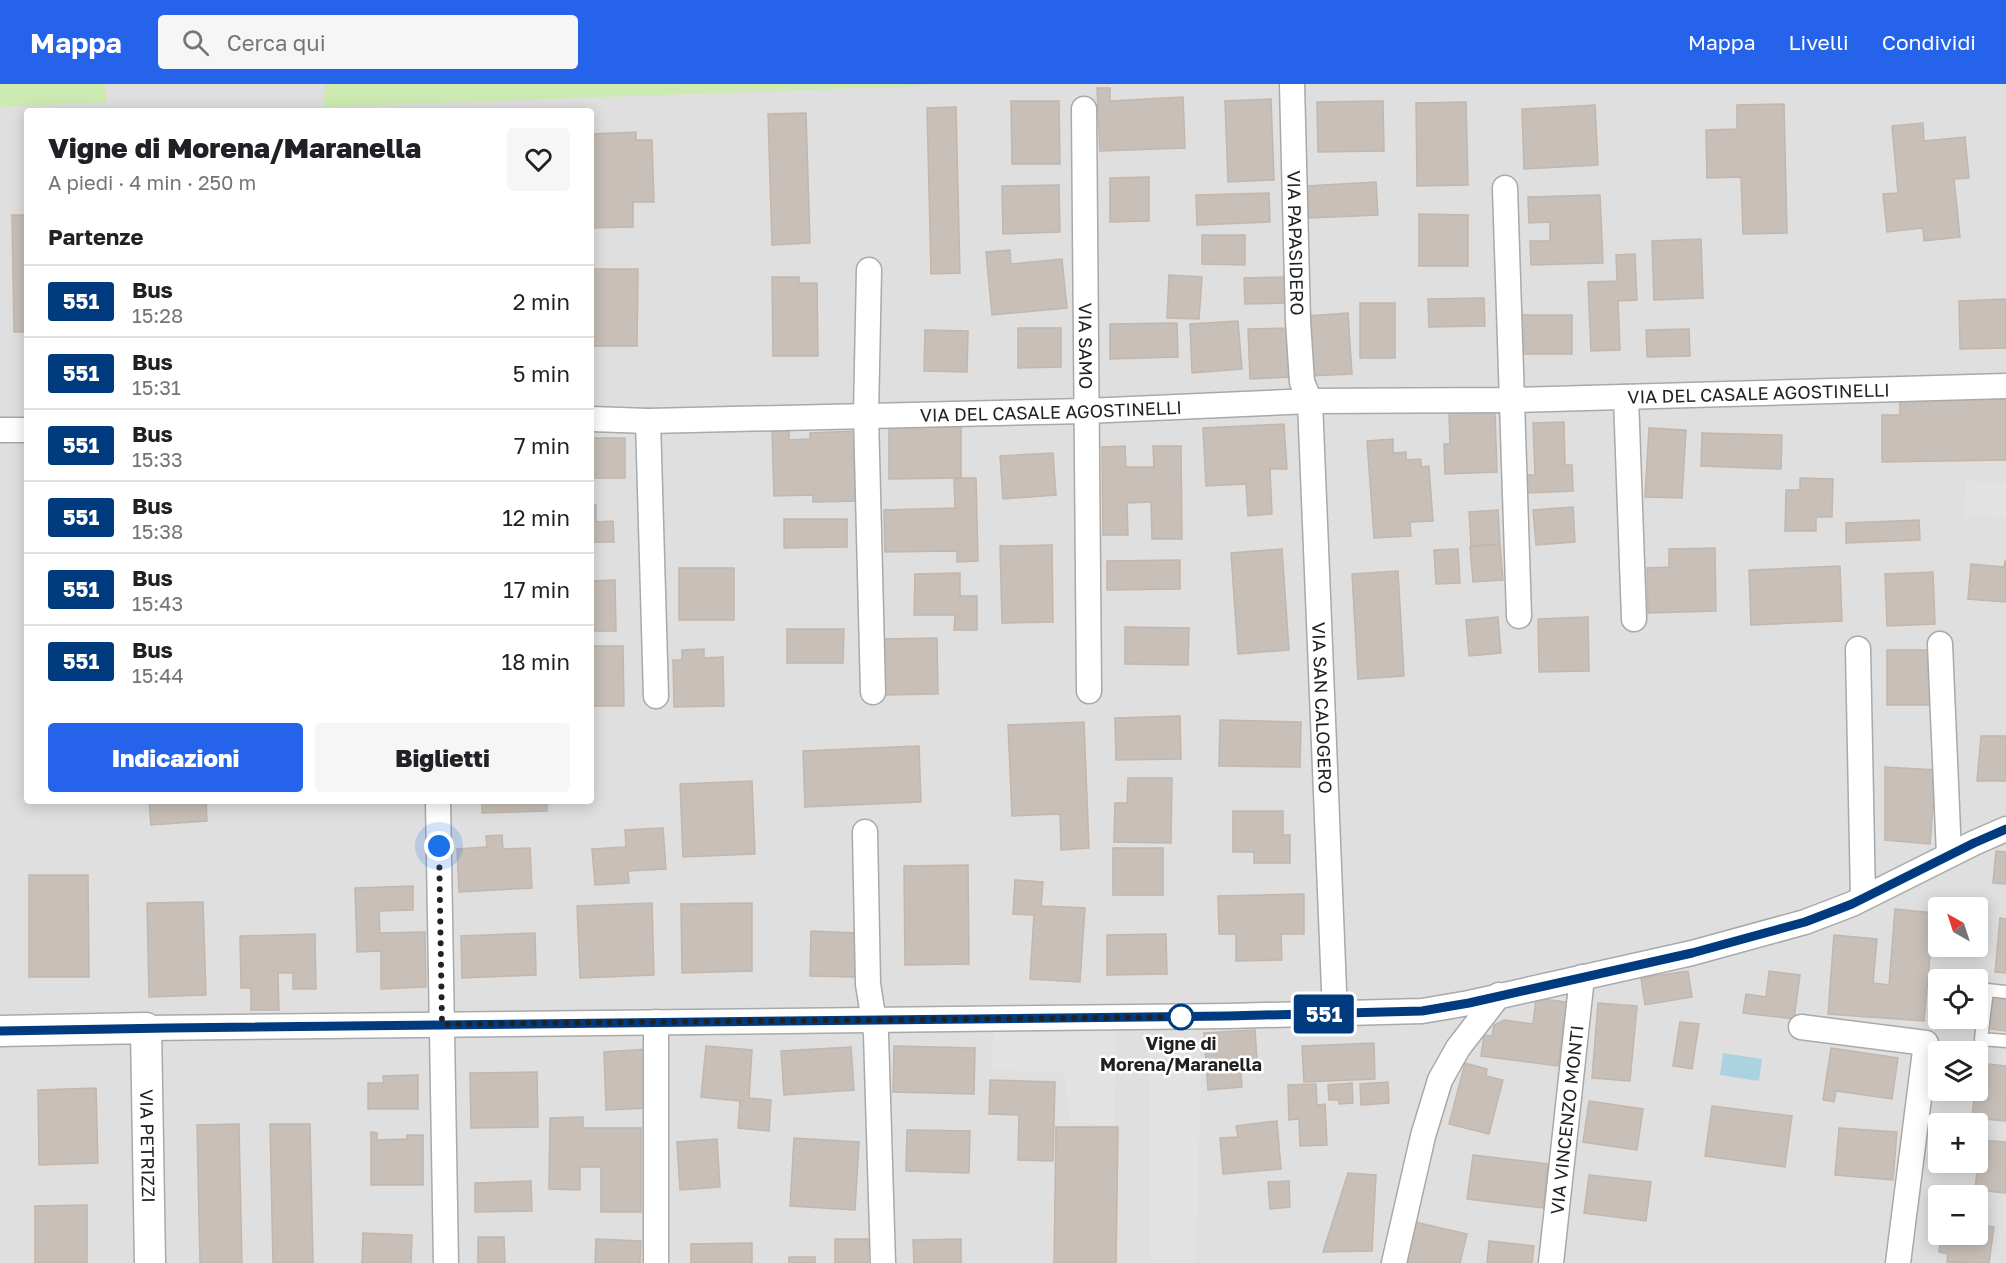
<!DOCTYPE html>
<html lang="it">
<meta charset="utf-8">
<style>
:root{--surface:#fff;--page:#f6f6f6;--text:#202124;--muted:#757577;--line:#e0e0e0;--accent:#2563eb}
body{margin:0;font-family:"Golos Text",sans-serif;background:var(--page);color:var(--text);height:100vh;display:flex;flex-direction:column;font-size:22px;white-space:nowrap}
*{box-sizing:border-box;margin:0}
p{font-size:20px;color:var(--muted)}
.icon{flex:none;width:33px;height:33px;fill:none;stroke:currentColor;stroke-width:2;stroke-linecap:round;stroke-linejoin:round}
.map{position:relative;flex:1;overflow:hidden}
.sheet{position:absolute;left:24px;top:24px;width:570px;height:696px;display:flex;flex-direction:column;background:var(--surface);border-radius:6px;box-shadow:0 3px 15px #0003}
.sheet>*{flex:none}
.badge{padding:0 12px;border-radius:4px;font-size:21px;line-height:39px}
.needle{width:39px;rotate:321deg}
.tools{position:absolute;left:1928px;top:813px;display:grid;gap:12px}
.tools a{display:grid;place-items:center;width:60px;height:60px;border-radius:6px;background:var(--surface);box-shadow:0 3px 15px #0003;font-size:30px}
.you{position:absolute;width:30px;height:30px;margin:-15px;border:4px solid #fff;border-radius:50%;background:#1a73e8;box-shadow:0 0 0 9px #1a73e833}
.map>.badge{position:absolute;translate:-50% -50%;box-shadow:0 0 0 3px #fff}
h2{padding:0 24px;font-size:22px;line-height:54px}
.round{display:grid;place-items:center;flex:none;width:63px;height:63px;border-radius:6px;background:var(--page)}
.headline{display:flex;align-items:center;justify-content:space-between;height:102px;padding:0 24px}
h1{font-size:28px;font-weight:800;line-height:45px}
.button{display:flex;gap:12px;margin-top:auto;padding:12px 24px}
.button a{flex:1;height:69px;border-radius:6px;background:var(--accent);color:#fff;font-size:24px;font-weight:800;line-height:69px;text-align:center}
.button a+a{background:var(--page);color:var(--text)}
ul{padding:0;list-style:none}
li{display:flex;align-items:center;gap:18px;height:72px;padding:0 24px;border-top:2px solid var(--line)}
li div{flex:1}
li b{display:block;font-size:22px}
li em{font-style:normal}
li .badge{min-width:66px;font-weight:700;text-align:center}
header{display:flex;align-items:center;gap:36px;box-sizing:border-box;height:84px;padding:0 30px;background:var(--accent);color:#fff}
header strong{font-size:28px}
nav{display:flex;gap:33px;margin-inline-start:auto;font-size:21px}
.search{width:420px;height:54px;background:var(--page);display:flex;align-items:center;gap:15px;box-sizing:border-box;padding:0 21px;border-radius:6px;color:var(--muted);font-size:22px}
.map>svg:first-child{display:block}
</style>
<header>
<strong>Mappa</strong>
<div class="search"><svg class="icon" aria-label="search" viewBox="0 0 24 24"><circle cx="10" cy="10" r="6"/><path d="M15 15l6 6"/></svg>Cerca qui</div>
<nav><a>Mappa</a><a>Livelli</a><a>Condividi</a></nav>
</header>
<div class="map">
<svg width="2006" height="1179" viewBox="0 0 2006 1179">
<rect width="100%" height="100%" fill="#f2efe9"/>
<path fill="#e0dfdf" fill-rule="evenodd" d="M0,0H2006V1179H0ZM27,27H591V717H27ZM1938,824H1977V862H1938ZM1938,896H1977V934H1938ZM1938,968H1977V1006H1938ZM1938,1040H1977V1078H1938ZM1938,1112H1977V1150H1938Z"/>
<g fill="#cdebb0">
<polygon points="0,0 105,0 107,18 0,23"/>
<polygon points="325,0 973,0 324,23"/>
</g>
<g fill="#e2e2e2">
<polygon points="1966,397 2006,399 2006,434 1964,432"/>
<polygon points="993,948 1116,949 1114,1042 1070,1038 1064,988 993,986"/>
<polygon points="1149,963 1201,968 1196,1179 1151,1179"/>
</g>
<polygon fill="#aad3df" points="1723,969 1762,975 1759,997 1720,991"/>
<g fill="#c7bfb8" stroke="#c4b6ab" stroke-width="1.5">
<polygon points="1097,4 1110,4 1110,17 1183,13 1185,64 1100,67"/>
<polygon points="1271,15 1274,96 1228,98 1225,17"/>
<polygon points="1011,17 1059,17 1060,80 1012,80"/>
<polygon points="1383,17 1384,67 1318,68 1317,18"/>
<polygon points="1466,18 1468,101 1417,102 1416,19"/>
<polygon points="1784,20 1787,149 1743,150 1741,93 1707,94 1706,46 1737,45 1737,21"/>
<polygon points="1595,21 1598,81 1524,85 1522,25"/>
<polygon points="956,23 960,189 931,190 927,24"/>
<polygon points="806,29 810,159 772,161 768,30"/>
<polygon points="1923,39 1924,57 1965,53 1969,94 1954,95 1960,153 1924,157 1923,144 1887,148 1883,110 1898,109 1892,42"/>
<polygon points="636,48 636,56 652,56 654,118 633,118 633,143 591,144 591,50"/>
<polygon points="1149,93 1149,137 1110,138 1110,94"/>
<polygon points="1376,98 1378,131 1309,134 1307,102"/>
<polygon points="1059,101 1060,148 1003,150 1002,102"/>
<polygon points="1269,109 1270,138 1197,141 1196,111"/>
<polygon points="1600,111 1603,179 1531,181 1530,157 1550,157 1550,138 1529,139 1528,113"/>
<polygon points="1419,130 1468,131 1468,182 1419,182"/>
<polygon points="12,131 27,131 27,248 14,248"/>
<polygon points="1202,151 1245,151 1245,181 1202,180"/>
<polygon points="1701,155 1703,214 1654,216 1652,157"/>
<polygon points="1010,166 1011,180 1062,175 1067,224 992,231 986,168"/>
<polygon points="1635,170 1637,216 1618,217 1620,266 1591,267 1588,198 1617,197 1616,171"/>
<polygon points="591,185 638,185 637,262 591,262"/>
<polygon points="1169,191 1202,193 1199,235 1167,234"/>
<polygon points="772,193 799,193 799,199 817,199 818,272 773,272"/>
<polygon points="1288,193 1289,219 1245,220 1244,194"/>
<polygon points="1484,214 1485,242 1429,243 1428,215"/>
<polygon points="2006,215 2006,264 1960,265 1959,217"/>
<rect x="1360" y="219" width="35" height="55"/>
<polygon points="1348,229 1352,290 1311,292 1307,232"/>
<polygon points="1520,231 1572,231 1572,270 1519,270"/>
<polygon points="1238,237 1242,285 1192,289 1190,240"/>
<polygon points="1177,239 1178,273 1110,275 1110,240"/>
<polygon points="1018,244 1061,244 1061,283 1018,284"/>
<polygon points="1290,244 1292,293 1250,295 1248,245"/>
<polygon points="1689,245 1690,272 1647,273 1646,246"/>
<polygon points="925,246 968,247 967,288 924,287"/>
<polygon points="2006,311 2006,376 1882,378 1882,331 1900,331 1900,312"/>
<polygon points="1495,328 1497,388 1445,390 1444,360 1450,360 1449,329"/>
<polygon points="1564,338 1565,381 1572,381 1573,407 1526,409 1525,391 1535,391 1533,339"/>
<polygon points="1284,340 1287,385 1270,385 1272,430 1248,432 1246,400 1206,402 1203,344"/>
<polygon points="961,341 961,394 889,395 889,342"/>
<polygon points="1649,344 1686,346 1682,414 1645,413"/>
<polygon points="772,347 789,347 789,356 810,355 810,349 857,347 859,417 813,418 813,411 774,412"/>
<polygon points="1702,349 1782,351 1781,385 1701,382"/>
<rect x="591" y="354" width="34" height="40"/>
<polygon points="1393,355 1393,369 1406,368 1406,376 1421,375 1421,383 1429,382 1433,437 1410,438 1411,452 1374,454 1367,357"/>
<polygon points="1125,362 1126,383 1154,383 1153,362 1181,362 1182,455 1152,455 1151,418 1127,419 1128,451 1103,451 1102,363"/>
<polygon points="1053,369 1056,411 1003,415 1000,372"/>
<polygon points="954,394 976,394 978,477 957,478 957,467 885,468 884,426 955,424"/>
<polygon points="1800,394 1833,395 1832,433 1816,433 1816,447 1785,447 1786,406 1800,406"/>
<polygon points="591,421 596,421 596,438 613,437 614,458 591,458"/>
<polygon points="1573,423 1575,458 1536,461 1533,426"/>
<polygon points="1498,426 1500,460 1471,462 1469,428"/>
<polygon points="784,435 847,435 847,463 784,464"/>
<polygon points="1919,436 1920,456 1846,459 1846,439"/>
<polygon points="1500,460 1503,496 1473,498 1470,463"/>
<polygon points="1052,461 1053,538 1002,539 1000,462"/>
<polygon points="1715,464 1716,527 1648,529 1647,484 1669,483 1669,465"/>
<polygon points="1282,465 1289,566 1238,570 1231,469"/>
<polygon points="1458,465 1460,499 1436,500 1434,466"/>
<polygon points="1180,476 1180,505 1107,506 1107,477"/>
<polygon points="2005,477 2006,477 2006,518 1968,515 1971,480 2004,483"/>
<polygon points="1840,482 1842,537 1751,541 1749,486"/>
<rect x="679" y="484" width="55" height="52"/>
<polygon points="1398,487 1404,592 1358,595 1352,490"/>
<polygon points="1933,488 1935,540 1887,542 1885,490"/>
<polygon points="960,489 960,512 977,512 977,546 954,546 955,531 914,531 915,490"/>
<polygon points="615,496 616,547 591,547 591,497"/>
<polygon points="1498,533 1501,569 1469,572 1466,536"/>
<polygon points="1588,533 1589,587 1539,588 1538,535"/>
<polygon points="1125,543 1189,544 1188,581 1125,580"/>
<polygon points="787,545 844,545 843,579 787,579"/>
<polygon points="937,554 938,610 883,611 882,555"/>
<polygon points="591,562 623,562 624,622 591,622"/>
<polygon points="704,565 704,574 723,573 724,622 674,623 673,576 682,576 682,566"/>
<polygon points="1887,566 1930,566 1931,621 1887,621"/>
<polygon points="1180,632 1181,675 1116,676 1115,634"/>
<polygon points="1220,636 1301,638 1300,683 1219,682"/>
<polygon points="1084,638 1089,764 1061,766 1060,730 1012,732 1008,641"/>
<polygon points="1981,652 2006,652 2006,697 1977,697"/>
<polygon points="919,662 921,718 805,723 803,667"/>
<polygon points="1885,683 1936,686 1930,760 1885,756"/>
<polygon points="1128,694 1172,694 1171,759 1114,758 1115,719 1127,719"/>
<polygon points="752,697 755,770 683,773 680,700"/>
<polygon points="149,717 206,717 207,737 151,741"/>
<polygon points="482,717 547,717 547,727 482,729"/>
<polygon points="1233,727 1283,727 1283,751 1290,751 1290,779 1254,779 1254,768 1233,768"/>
<polygon points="663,744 666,785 628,787 629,799 595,801 592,765 626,763 625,746"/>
<polygon points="502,751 503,765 530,764 532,804 459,808 457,765 487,763 486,752"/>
<rect x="1113" y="764" width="50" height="47"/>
<polygon points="1996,767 2006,768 2006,800 1993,799"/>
<polygon points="968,781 969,880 905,881 904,782"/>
<polygon points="29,791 88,791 89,893 29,893"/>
<polygon points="1015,796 1043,798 1041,822 1085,824 1080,898 1030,895 1034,831 1013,830"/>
<polygon points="413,802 413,826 379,827 380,849 425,848 426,903 381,905 381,867 357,868 355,804"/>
<polygon points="1304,810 1304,850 1281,850 1282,876 1236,877 1236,850 1219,850 1218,812"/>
<polygon points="203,818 206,911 149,913 147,819"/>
<polygon points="652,819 654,891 580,894 577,822"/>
<polygon points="752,819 752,887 682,889 681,820"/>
<polygon points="1895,825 1934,829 1924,937 1828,930 1834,851 1877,855 1873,899 1889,901"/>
<polygon points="2000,834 2006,835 2006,889 1995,888"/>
<polygon points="811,847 857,849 855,893 810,892"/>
<polygon points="535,849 536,891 462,894 461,852"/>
<polygon points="315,850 316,905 293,905 293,889 278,889 279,926 251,926 251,904 241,904 240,852"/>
<polygon points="1166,850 1167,890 1107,891 1107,851"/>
<polygon points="1688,887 1692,913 1645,921 1641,894"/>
<polygon points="1769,887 1800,891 1794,935 1743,929 1746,910 1766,913"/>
<polygon points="1979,910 2006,910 2006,947 1984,944 1985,938 1976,936"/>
<polygon points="1536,914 1572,919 1570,933 1565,932 1558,982 1481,972 1484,951 1492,952 1494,941 1504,936 1533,940"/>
<polygon points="1598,919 1637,922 1630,997 1592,994"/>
<polygon points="1680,938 1699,940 1692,985 1673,982"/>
<polygon points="1255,946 1257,976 1240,977 1242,1003 1208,1006 1204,949"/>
<polygon points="1374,959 1375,995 1304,998 1302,962"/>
<polygon points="706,962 752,966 749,1014 771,1016 769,1047 738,1044 740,1017 701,1013"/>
<polygon points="894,962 975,964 974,1010 893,1008"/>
<polygon points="851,963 854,1006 784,1011 781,967"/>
<polygon points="1831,964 1898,974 1892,1015 1836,1007 1834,1018 1823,1016"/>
<polygon points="647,965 650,1024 606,1026 604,968"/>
<polygon points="1465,979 1487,985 1486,992 1503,996 1489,1050 1449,1040"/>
<polygon points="1978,979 2006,982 2006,1037 1972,1034 1975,1006 1977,1006"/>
<polygon points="537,988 538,1043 471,1044 470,989"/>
<polygon points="418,991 418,1025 368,1025 368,999 384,999 383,992"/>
<polygon points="990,996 1055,998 1053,1077 1018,1076 1019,1031 989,1030"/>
<polygon points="1388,998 1389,1019 1361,1021 1360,1000"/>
<polygon points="1352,999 1353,1019 1339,1020 1339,1016 1329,1016 1328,1001"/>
<polygon points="1316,1000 1317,1021 1325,1020 1327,1061 1300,1062 1299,1035 1289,1036 1288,1001"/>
<polygon points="96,1004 98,1079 39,1081 38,1006"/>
<polygon points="1589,1017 1643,1025 1637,1066 1583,1058"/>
<polygon points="1712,1022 1792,1032 1785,1083 1705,1072"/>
<polygon points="583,1033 583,1044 641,1044 641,1128 601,1128 601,1083 580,1083 580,1106 549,1105 550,1034"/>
<polygon points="1277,1037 1281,1085 1223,1090 1220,1054 1238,1053 1236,1042"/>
<polygon points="239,1040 242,1179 200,1179 197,1041"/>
<polygon points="270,1040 310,1040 313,1179 273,1179"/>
<polygon points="1056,1043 1118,1043 1116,1179 1054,1179"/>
<polygon points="1839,1044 1897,1048 1893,1096 1835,1091"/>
<polygon points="907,1046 970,1047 969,1089 906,1087"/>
<polygon points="371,1048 377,1049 377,1056 407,1055 407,1051 423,1051 423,1101 371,1101"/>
<polygon points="794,1054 859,1058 855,1126 790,1122"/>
<polygon points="717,1055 720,1103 680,1106 677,1058"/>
<polygon points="1980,1056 2006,1058 2006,1109 1975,1106"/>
<polygon points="1473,1071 1548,1080 1543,1124 1467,1115"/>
<polygon points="1348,1089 1376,1091 1372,1167 1323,1168"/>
<polygon points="1589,1091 1651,1098 1646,1137 1584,1129"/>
<polygon points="531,1097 532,1127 475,1128 475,1099"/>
<polygon points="1289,1097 1290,1123 1270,1125 1268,1098"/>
<polygon points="87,1121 87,1179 35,1179 35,1122"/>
<polygon points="1415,1138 1467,1150 1460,1179 1406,1179"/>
<polygon points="1977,1140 1994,1143 1989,1179 1947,1178 1948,1170 1939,1168 1941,1150 1977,1150"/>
<polygon points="363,1149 412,1151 411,1179 362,1179"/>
<polygon points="478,1153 504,1153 505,1179 478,1179"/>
<polygon points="596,1155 641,1157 640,1179 595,1179"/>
<rect x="835" y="1155" width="33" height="24"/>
<polygon points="961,1155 961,1179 914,1179 913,1156"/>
<polygon points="1489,1157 1534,1162 1532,1179 1487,1179"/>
<polygon points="752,1159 752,1179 691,1179 691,1160"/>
<rect x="789" y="1173" width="26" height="6"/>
</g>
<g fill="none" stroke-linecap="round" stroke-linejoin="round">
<defs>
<polyline id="service" points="2006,908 1987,906 1981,955 2006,957"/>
<g id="minor">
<path id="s1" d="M1292,0L1298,237L1302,298L1310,317L1335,930"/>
<path id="s2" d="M1084,25L1089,607"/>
<polyline points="1505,104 1519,532"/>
<polyline points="869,186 866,331 873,608"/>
<polyline points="1626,313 1634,535"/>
<path id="s3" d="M591,335L648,337L1086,327L1310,317L1512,316L2006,302"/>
<polyline points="648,337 656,612"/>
<polyline points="0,346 27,346"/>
<polyline points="1940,560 1949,771"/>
<polyline points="1858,565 1863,814"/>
<polyline points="438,717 446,1179"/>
<polyline points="865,748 868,900 876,950 883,1179"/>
<polyline points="1801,943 1926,959 1898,1179"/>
<polyline points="146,944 1228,932 1422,927 1469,919 1692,869 1805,838 1852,820 1974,759 2006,745"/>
<polyline points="656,1179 656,938"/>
<polyline points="1394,1179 1423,1052 1440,996 1458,964 1499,911"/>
<path id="s4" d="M1551,1179L1582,893"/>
</g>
<g id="tertiary">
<path id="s5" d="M0,947L146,944L150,1179"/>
</g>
</defs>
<use href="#service" stroke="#a9a9a9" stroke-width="15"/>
<use href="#minor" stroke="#a9a9a9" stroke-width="27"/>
<use href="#tertiary" stroke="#a9a9a9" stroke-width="33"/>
<use href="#service" stroke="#fff" stroke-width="12"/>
<use href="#minor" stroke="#fff" stroke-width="24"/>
<use href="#tertiary" stroke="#fff" stroke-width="30"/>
</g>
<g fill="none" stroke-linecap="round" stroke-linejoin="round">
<defs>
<polyline id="line" points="0,947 168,944 1228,932 1422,927 1469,919 1692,869 1805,838 1852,820 1974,759 2006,745"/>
</defs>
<use href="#line" stroke="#fff" stroke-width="14"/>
<use href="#line" stroke="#003b80" stroke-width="9"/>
<polyline stroke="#222" stroke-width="6" stroke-dasharray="0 10.8" points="439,762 442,940 1182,933 1181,933"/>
</g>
<circle fill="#fff" stroke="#003b80" stroke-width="3" cx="1181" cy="933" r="12"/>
<g text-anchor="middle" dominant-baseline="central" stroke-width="5" stroke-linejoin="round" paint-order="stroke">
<g font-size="18" fill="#222" stroke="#fff">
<text stroke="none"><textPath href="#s1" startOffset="159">VIA PAPASIDERO</textPath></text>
<text stroke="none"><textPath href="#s2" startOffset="237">VIA SAMO</textPath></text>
<text stroke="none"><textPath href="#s3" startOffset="1168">VIA DEL CASALE AGOSTINELLI</textPath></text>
<text stroke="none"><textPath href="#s3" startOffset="460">VIA DEL CASALE AGOSTINELLI</textPath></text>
<text stroke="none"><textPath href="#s1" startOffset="626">VIA SAN CALOGERO</textPath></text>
<text stroke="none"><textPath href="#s4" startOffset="144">VIA VINCENZO MONTI</textPath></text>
<text stroke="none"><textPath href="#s5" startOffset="264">VIA PETRIZZI</textPath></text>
</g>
<g font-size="18" font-weight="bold" fill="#222" stroke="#fff">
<text x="1181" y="959">Vigne di<tspan x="1181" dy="21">Morena/Maranella</tspan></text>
</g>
</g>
</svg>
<div class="tools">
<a><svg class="needle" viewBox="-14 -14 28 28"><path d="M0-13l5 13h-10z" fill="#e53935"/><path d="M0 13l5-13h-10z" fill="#757577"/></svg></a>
<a><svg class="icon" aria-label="locate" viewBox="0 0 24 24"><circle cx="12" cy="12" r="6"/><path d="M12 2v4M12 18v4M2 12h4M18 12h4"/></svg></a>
<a><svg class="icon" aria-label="layers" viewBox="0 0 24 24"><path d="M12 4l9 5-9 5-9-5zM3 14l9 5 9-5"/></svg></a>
<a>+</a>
<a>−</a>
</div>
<div class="you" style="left:439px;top:762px"></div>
<b class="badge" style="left:1324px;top:930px;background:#003b80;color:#fff">551</b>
<section class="sheet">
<div class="headline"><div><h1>Vigne di Morena/Maranella</h1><p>A piedi · 4 min · 250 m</p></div><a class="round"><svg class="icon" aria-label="heart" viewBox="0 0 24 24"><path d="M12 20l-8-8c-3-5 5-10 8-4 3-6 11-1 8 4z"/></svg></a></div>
<h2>Partenze</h2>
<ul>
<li><span class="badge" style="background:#003b80;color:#fff">551</span><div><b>Bus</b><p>15:28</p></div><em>2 min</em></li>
<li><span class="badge" style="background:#003b80;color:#fff">551</span><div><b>Bus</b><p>15:31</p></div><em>5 min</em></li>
<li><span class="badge" style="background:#003b80;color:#fff">551</span><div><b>Bus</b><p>15:33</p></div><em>7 min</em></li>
<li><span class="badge" style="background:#003b80;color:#fff">551</span><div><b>Bus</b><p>15:38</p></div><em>12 min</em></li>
<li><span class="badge" style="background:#003b80;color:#fff">551</span><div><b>Bus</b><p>15:43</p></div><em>17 min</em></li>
<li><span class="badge" style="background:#003b80;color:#fff">551</span><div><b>Bus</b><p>15:44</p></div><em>18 min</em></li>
</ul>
<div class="button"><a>Indicazioni</a><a>Biglietti</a></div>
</section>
</div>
